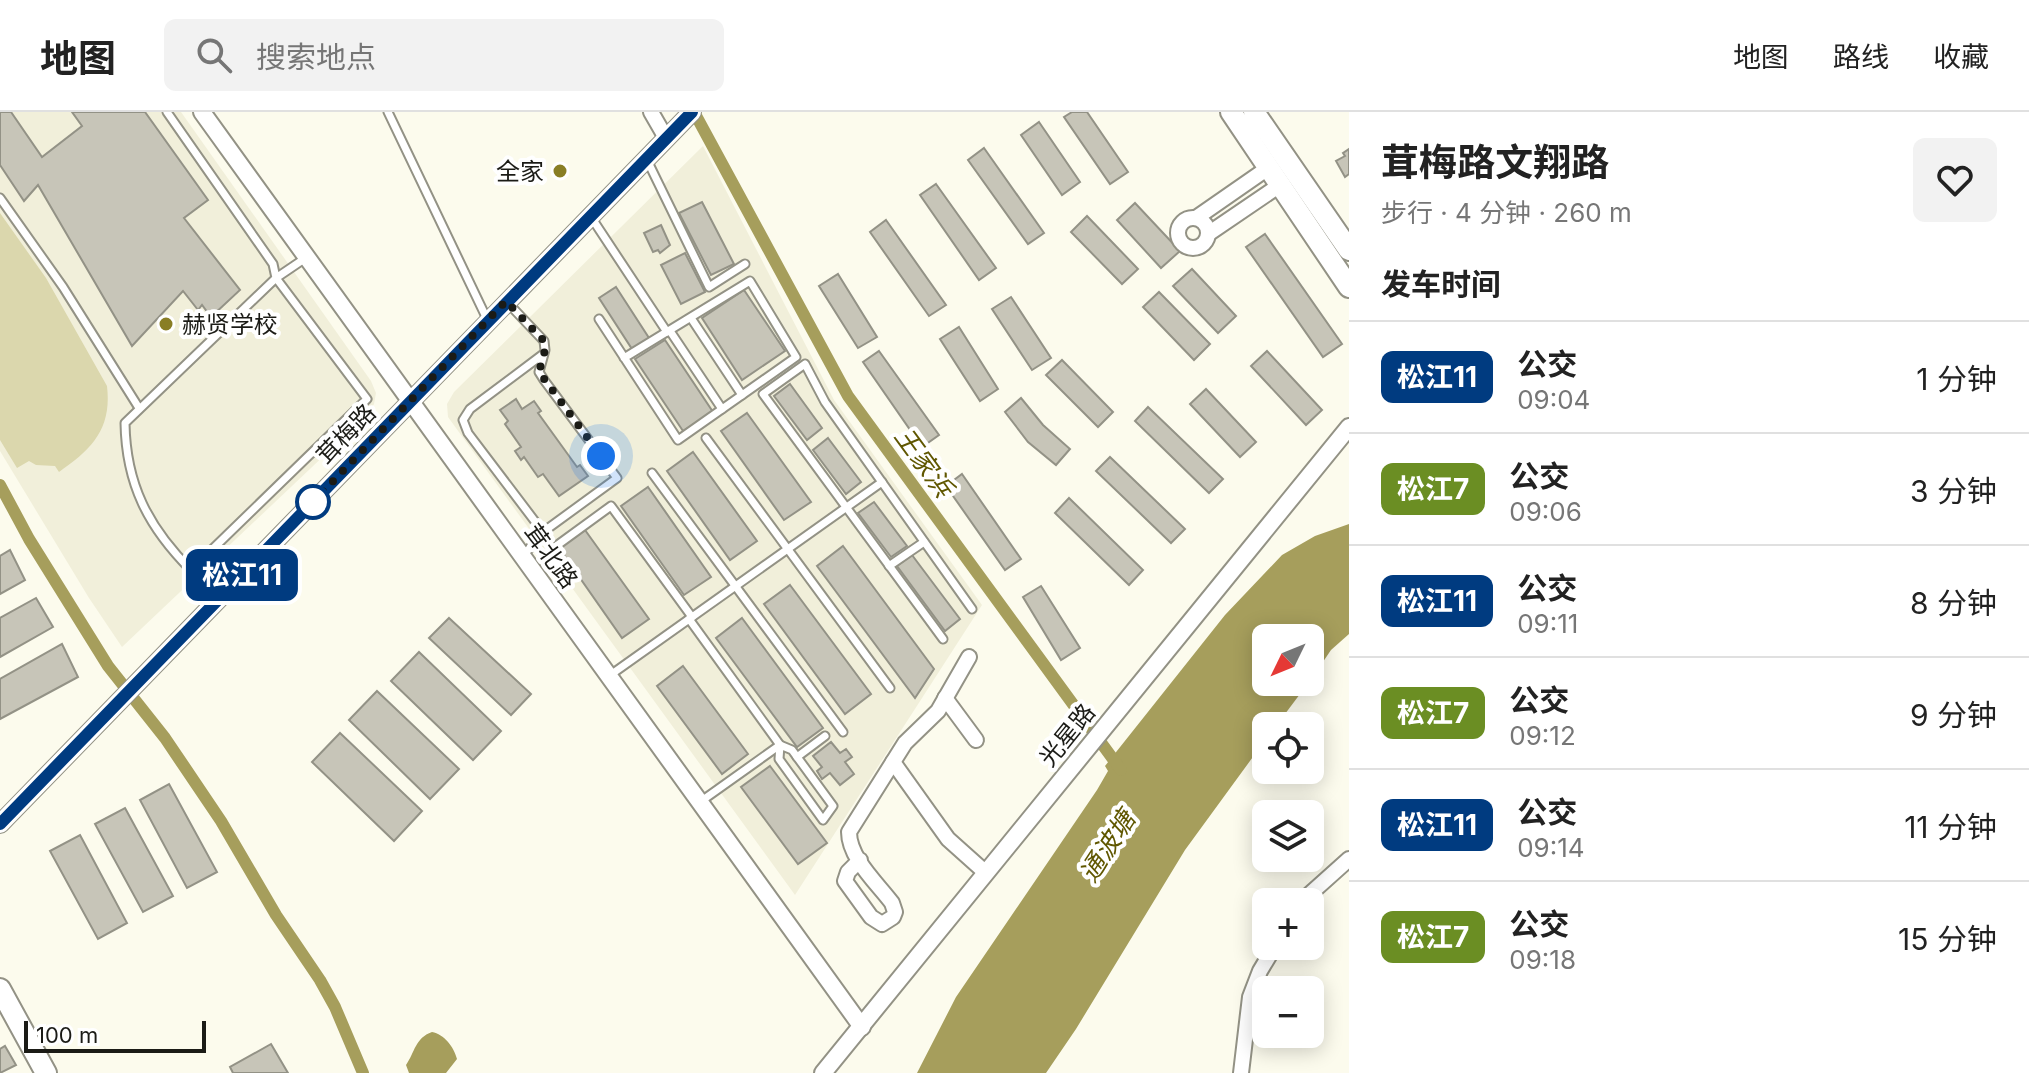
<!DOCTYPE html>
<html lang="zh">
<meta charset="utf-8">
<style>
:root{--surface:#fff;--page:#f2f2f2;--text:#222;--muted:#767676;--line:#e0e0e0}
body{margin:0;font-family:Inter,"Noto Sans SC",sans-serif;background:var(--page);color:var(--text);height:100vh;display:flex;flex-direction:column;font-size:30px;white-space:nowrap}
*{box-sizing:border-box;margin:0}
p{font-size:26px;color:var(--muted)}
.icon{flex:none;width:44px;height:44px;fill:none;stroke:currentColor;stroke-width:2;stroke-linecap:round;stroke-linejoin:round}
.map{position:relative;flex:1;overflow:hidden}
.drawer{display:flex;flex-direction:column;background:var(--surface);width:680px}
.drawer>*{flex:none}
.badge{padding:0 16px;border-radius:12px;font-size:28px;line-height:52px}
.needle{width:52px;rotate:227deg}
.buttons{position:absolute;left:1252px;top:512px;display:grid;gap:16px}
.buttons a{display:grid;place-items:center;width:72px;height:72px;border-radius:12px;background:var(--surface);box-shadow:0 4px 20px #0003;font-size:40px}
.scale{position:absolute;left:24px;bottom:20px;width:182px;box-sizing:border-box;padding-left:8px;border:4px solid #1b1b16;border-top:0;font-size:22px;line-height:28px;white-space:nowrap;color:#1b1b16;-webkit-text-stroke:6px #fff;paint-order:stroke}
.you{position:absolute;width:40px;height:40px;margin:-20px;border:6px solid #fff;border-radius:50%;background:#1a73e8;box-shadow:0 0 0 12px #1a73e833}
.map>.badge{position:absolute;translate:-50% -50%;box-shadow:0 0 0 4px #fff}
h2{padding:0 32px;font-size:30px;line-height:72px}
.round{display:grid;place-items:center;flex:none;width:84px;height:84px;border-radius:12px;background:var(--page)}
.headline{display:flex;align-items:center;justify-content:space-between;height:136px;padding:0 32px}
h1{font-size:38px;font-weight:700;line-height:60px}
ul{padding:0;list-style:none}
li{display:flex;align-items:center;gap:24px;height:112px;padding:0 32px;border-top:2px solid var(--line)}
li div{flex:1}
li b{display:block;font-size:30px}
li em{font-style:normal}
li .badge{min-width:88px;font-weight:700;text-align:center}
header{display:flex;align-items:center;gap:48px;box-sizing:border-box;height:112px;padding:0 40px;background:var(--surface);border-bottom:2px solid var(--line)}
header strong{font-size:38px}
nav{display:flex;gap:44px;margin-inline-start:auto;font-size:28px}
.search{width:560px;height:72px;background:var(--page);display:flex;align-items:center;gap:20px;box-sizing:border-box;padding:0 28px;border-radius:12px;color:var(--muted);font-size:30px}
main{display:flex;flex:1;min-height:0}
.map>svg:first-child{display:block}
</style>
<header>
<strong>地图</strong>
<div class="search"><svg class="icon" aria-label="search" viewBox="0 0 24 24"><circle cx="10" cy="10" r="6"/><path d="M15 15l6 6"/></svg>搜索地点</div>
<nav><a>地图</a><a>路线</a><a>收藏</a></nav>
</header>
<main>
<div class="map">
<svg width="1349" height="961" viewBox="0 0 1349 961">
<rect width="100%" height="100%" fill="#fcfbed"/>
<g fill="#f1efda">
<polygon points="0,0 181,0 371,269 376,281 374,292 368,302 122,535 89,486 0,339"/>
<polygon points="703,34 834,288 982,493 795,783 448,305 447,292 454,280"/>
</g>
<path fill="#dbd7ad" d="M0,101L46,166L107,274C112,317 92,337 59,360L55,354L36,353L29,349L17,356L0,328Z"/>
<g fill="#a69e5c">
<polygon points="1349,412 1349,522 1331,538 1310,569 1310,526 1266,526 1266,570 1309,570 1276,614 1266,614 1266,627 1185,738 1076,917 1046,961 917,961 956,885 1097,678 1108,659 1105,654 1225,503 1282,443 1315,424"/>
<path d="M432,920C444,922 454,935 457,947L446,961H409L406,953C415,940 415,926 432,920Z"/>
</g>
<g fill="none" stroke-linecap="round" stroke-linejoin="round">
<g stroke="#a69e5c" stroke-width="12">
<polyline points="694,0 848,284 1121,658"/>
<polyline points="0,373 29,427 108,554 165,626 221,709 276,803 320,868 335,895 363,961"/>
</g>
</g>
<g fill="#c7c5b8" stroke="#939286" stroke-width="2">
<polygon points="0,0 11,0 42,45 82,14 72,0 145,0 208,88 184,106 240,178 211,205 202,193 198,198 183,179 132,234 38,73 24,89 0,53"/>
<polygon points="1072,0 1087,0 1128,60 1110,72 1064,5"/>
<polygon points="1039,10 1080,70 1062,83 1021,23"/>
<polygon points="984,36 1044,121 1028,132 968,48"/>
<polygon points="1349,37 1349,62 1345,65 1336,49 1345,44 1343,41"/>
<polygon points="936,72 996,156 979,168 920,83"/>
<polygon points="702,90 734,152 711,163 679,101"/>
<polygon points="1135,91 1180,139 1161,156 1117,108"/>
<polygon points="1087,104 1138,157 1122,172 1071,120"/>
<polygon points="886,108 946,193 929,204 870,120"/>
<polygon points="661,113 670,133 660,141 658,138 653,140 644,121"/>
<polygon points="1265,122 1342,232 1323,245 1246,135"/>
<polygon points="685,141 705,180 681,192 661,153"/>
<polygon points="1192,157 1236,204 1218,221 1173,174"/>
<polygon points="838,162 877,225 858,236 819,174"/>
<polygon points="616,175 649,226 632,237 599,186"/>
<polygon points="744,178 785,239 742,268 702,206"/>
<polygon points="1159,180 1210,232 1194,248 1143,195"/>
<polygon points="1011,185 1051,246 1032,258 992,197"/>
<polygon points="959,215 998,277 980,289 940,227"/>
<polygon points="665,228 713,300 683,319 635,247"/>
<polygon points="879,239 939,323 922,335 863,250"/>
<polygon points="1267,239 1322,298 1306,313 1251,254"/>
<polygon points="1062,248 1113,300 1098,315 1046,263"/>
<polygon points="790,272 822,316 807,328 774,284"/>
<polygon points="1206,277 1256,330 1240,345 1190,292"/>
<polygon points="1021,286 1043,313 1070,337 1056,353 1028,330 1005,300"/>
<polygon points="516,287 522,297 534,289 541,299 538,301 577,355 580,353 588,364 559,384 543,362 538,365 524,345 521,348 515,339 521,335 505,312 508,309 500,298"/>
<polygon points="1148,295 1223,367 1209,381 1135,309"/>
<polygon points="747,301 811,390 784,408 721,319"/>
<polygon points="828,326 861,370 846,382 813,338"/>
<polygon points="693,340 757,429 730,448 667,359"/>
<polygon points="1110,345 1185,417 1171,431 1096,359"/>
<polygon points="962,362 1021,447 1005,458 946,374"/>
<polygon points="648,375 711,465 684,483 621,394"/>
<polygon points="1069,386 1143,458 1129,473 1055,401"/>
<polygon points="874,390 907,434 891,445 858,401"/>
<polygon points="585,418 649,507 622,526 559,436"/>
<polygon points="843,434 934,557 915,586 817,454"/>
<polygon points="10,438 25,468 0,482 0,444"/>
<polygon points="912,443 960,507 945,519 897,454"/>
<polygon points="790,473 871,582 845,602 764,492"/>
<polygon points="1041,474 1080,536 1061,548 1023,485"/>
<polygon points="36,486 53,515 0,545 0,506"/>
<polygon points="449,506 531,582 511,603 429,526"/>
<polygon points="742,506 823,616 797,635 716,526"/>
<polygon points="62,532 78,565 0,607 0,567"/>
<polygon points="419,540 501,619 473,648 391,569"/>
<polygon points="683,554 748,642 722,662 657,574"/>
<polygon points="377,579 459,657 430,687 349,608"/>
<polygon points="340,621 422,699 394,729 312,650"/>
<polygon points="831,630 840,641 846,637 852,645 845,650 854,662 840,673 830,661 822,667 817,659 822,655 813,644"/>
<polygon points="770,654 827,731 798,752 741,675"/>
<polygon points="169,672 217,760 187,776 140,688"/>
<polygon points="125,696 173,784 143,800 95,712"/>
<polygon points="80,723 127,811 98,827 50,739"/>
<polygon points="271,932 288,961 233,961 230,955"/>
<polygon points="5,934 16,953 0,961 0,937"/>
</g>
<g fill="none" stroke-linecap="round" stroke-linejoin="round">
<defs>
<g id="service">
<path d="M167,0L273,152L276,166L367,287L191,458C148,415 126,372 125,311L276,166L307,145"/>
<polyline points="388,0 487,207"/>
<polyline points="647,48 709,175 745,152"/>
<polyline points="0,86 63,175 139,296"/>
<polyline points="591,105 667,220"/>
<polyline points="507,190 544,229 545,238 539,260 544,268 617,366 543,420 524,443"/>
<polyline points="691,206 742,283"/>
<polyline points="599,207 678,328 796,245 750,169 624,246"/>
<polyline points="670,219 722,297"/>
<polyline points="542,243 470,297 463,308 468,321 543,420"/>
<polyline points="706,326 890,576"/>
<polyline points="652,361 843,620"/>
<polyline points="564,452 552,437 611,394 692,505"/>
<polyline points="889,454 924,430"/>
<polyline points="689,507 780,633 700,690"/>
<polyline points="943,527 763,282 805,252 825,290 972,497"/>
<polyline points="609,564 882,370"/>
<polygon points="780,633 792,638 833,694 823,708 779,647"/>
<polyline points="797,645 825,624"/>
</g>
<g id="minor">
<polyline points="651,0 666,26"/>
<polyline points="1196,106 1268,56"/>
<circle cx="1193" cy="121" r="15"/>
<polyline points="1208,122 1280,73"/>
<polyline points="945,586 976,628"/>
<polyline points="893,650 948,727 986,761"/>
<path d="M860,748L848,760L845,769L871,805L882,812L893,805L895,800L892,791C877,771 849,746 849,720L905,631L938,599L969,545"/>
<polyline points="1301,790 1349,747"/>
<polyline points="1241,961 1250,885 1260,859 1275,834"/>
</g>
<g id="tertiary">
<polyline points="202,0 862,915"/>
<polyline points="0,712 692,0"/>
<polyline points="823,961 1349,315"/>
</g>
<g id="secondary">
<polyline points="1231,0 1349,175"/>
<polyline points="1254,0 1349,138"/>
<polyline points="0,877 46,961"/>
</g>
</defs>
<use href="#service" stroke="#939285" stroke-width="11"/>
<use href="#minor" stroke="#939285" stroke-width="18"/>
<use href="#tertiary" stroke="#939285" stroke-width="20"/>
<use href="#secondary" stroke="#939285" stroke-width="24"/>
<use href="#service" stroke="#fff" stroke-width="7"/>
<use href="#minor" stroke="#fff" stroke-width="14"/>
<use href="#tertiary" stroke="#fff" stroke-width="16"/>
<use href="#secondary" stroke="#fff" stroke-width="20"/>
</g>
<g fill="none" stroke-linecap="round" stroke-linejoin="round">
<defs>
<polyline id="line" points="0,712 692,0"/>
</defs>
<use href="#line" stroke="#fff" stroke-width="18"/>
<use href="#line" stroke="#003b80" stroke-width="12"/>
<polyline stroke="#1b1b16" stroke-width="8" stroke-dasharray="0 14.4" points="313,390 506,189 544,229 545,238 539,260 601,344"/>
</g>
<g fill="#897e25" stroke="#fff" stroke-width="3">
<circle cx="560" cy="59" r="8"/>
<circle cx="166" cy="212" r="8"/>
</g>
<circle fill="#fff" stroke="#003b80" stroke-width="4" cx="313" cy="390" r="16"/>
<g text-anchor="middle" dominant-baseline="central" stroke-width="8" stroke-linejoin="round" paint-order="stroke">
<g font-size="24" fill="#1b1b16" stroke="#fff" text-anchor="end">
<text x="544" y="59">全家</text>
<text x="182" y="212" text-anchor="start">赫贤学校</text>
</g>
<g font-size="24" fill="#1b1b16" stroke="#fff">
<text transform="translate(346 322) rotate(-46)">茸梅路</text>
<text transform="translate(551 444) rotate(54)">茸北路</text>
<text transform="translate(1067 623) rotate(-51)">光星路</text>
</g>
<g font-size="26" font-style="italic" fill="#605701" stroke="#fff">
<text transform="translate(924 350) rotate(54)">王家浜</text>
<text transform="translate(1107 734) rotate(-57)">通波塘</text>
</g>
</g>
</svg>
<div class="buttons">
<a><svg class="needle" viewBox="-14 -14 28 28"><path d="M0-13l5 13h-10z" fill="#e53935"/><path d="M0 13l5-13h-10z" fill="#767676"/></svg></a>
<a><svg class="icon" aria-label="locate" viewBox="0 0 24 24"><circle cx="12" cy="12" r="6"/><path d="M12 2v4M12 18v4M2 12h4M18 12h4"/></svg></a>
<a><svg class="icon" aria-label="layers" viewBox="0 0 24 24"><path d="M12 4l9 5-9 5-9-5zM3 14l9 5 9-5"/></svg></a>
<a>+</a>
<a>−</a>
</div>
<div class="scale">100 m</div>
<div class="you" style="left:601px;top:344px"></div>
<b class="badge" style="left:242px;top:463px;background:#003b80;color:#fff">松江11</b>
</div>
<section class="drawer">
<div class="headline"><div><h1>茸梅路文翔路</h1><p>步行 · 4 分钟 · 260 m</p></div><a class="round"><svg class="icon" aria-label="heart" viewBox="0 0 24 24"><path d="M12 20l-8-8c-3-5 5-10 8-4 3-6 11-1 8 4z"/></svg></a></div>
<h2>发车时间</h2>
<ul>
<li><span class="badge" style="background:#003b80;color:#fff">松江11</span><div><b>公交</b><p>09:04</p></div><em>1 分钟</em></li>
<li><span class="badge" style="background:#6b8e23;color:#fff">松江7</span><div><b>公交</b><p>09:06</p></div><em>3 分钟</em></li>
<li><span class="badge" style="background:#003b80;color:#fff">松江11</span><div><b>公交</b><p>09:11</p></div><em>8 分钟</em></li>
<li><span class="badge" style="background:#6b8e23;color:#fff">松江7</span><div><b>公交</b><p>09:12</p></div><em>9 分钟</em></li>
<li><span class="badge" style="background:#003b80;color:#fff">松江11</span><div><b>公交</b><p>09:14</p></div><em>11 分钟</em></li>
<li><span class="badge" style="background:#6b8e23;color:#fff">松江7</span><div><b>公交</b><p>09:18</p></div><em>15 分钟</em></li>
</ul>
</section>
</main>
